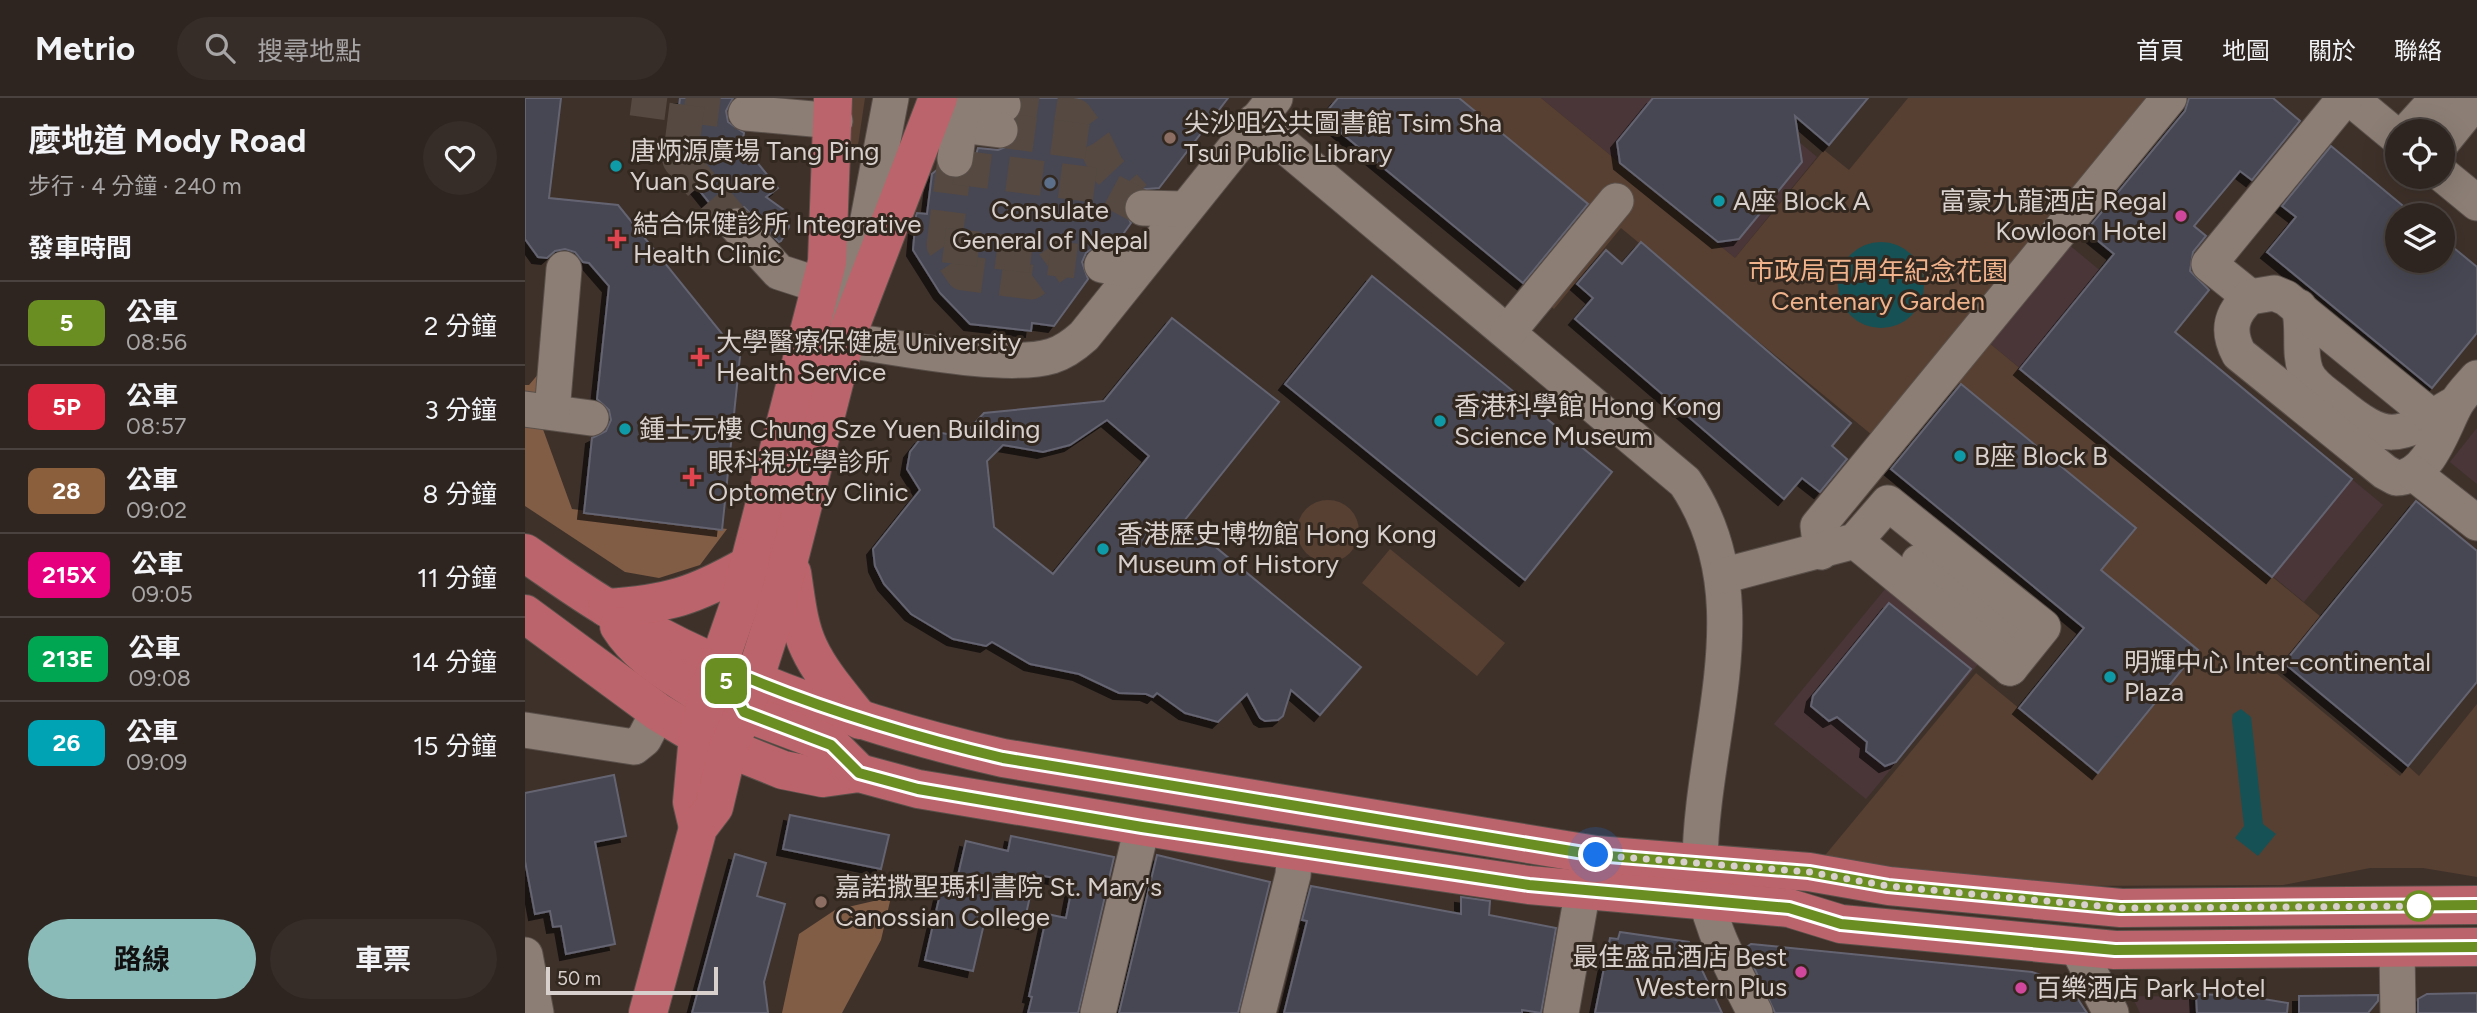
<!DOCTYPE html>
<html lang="zh-TW">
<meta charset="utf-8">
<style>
:root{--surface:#2e2520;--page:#362d29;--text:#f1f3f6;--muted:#a7a5a5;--line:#49423e;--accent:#8bbbb9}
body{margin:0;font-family:Figtree,"Noto Sans TC",sans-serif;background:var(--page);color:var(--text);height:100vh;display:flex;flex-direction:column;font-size:26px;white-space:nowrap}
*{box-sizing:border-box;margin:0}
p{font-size:23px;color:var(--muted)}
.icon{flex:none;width:38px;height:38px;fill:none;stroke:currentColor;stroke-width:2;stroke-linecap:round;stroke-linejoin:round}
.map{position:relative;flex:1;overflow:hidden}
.panel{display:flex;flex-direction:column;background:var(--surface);width:525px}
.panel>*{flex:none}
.badge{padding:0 14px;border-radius:10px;font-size:24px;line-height:46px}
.tools{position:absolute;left:1860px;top:21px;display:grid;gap:14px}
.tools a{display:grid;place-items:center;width:70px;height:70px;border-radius:50%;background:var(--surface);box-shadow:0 7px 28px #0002,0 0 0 2px var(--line);font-size:35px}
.scale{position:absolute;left:21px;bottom:18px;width:172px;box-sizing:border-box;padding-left:7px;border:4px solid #d8d0cc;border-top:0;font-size:19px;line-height:24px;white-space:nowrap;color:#d8d0cc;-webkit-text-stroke:5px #332820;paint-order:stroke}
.you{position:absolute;width:35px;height:35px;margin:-18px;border:5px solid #fff;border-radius:50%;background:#1a73e8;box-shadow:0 0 0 10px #1a73e833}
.map>.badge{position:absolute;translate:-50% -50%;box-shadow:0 0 0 4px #fff}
h2{padding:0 28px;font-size:26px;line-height:63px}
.round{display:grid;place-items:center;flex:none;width:74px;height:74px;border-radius:37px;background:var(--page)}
.overview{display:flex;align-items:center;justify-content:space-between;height:119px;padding:0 28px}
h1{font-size:33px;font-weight:700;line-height:52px}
.button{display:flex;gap:14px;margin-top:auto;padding:14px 28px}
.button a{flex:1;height:80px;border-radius:42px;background:var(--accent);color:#111;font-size:28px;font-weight:700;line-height:80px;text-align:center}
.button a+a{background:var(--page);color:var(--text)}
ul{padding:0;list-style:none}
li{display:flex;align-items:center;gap:21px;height:84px;padding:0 28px;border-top:2px solid var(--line)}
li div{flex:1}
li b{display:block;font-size:26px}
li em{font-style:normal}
li .badge{min-width:77px;font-weight:700;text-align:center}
header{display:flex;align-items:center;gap:42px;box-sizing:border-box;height:98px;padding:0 35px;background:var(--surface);border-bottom:2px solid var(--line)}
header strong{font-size:33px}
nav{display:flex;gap:38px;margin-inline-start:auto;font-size:24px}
.search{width:490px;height:63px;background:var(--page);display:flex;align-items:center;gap:18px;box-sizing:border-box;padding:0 24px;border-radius:38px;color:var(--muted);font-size:26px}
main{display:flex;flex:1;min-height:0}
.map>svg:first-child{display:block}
</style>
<header>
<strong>Metrio</strong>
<div class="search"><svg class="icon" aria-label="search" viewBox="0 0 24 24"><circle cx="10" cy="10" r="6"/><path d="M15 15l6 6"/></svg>搜尋地點</div>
<nav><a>首頁</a><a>地圖</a><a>關於</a><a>聯絡</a></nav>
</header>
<main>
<section class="panel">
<div class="overview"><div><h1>麼地道 Mody Road</h1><p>步行 · 4 分鐘 · 240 m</p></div><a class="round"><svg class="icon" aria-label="heart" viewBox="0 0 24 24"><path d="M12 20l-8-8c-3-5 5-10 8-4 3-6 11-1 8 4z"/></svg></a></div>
<h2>發車時間</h2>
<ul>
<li><span class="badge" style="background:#6b8e23;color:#fff">5</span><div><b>公車</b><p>08:56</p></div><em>2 分鐘</em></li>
<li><span class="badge" style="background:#d7263d;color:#fff">5P</span><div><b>公車</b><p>08:57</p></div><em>3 分鐘</em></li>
<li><span class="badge" style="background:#8b5e3c;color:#fff">28</span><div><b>公車</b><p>09:02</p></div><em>8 分鐘</em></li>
<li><span class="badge" style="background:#e6007e;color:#fff">215X</span><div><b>公車</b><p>09:05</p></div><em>11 分鐘</em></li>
<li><span class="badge" style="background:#00a651;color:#fff">213E</span><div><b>公車</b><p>09:08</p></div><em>14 分鐘</em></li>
<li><span class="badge" style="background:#00a3b4;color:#fff">26</span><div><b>公車</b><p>09:09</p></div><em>15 分鐘</em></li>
</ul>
<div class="button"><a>路線</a><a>車票</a></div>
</section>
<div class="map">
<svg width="1952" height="915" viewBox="0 0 1952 915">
<defs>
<filter id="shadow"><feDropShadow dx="-6" dy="6" stdDeviation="0" flood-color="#0009"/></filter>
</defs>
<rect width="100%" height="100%" fill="#3e312a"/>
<g fill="#4a3639">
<polygon points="1016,0 1221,0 1292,59 1210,160"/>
<polygon points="1543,146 1858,407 1779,504 1463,244"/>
<polygon points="1952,330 1952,386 1925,364"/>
<polygon points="1361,490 1454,565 1341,701 1249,626"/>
<polygon points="1607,898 1668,899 1669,915 1615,915"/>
</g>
<g fill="#574032">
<polygon points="323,0 340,0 333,47 322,75"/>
<polygon points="934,0 1016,0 1210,160 1299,52 1324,72 1383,0 1628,0 1463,244 1796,519 1751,575 1875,678 1883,668 1894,678 1952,606 1952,779 1898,770 1845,770 1758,787 1533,788 1297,761 1451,575 1573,675 1673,552 1576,472 1610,430 1434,285 1307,440 1347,337 1096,130 1029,211 1000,187 1064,107"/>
<circle cx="803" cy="433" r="31"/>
<polygon points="865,451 980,545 952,578 837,485"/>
</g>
<g fill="#815d46">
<polygon points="15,274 15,323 47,411 202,431 175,467 134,480 100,474 0,408 0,287 4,287"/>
<polygon points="366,799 356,842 317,915 257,915 274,836 310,812"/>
</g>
<g fill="#165155">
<circle cx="1356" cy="187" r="43"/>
<polygon points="1716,611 1726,619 1738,726 1751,736 1733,758 1710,740 1719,728 1707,622 1708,616"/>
</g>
<g fill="#464653" stroke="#646471" stroke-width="2" fill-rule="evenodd" filter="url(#shadow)">
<polygon points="0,0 36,0 24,100 93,107 215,258 197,432 59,415 67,340 81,333 86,322 84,312 72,301 84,188 64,165 58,164 50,154 40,151 30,153 22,160 13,159 0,141"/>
<polygon points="155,0 208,0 201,13 203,24 219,35 217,46 253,90 241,99 259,112 263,120 264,129 256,143 254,144 219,109 207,109 195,118 148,60"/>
<polygon points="497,0 703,0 634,90 609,92 601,99 598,110 606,125 589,149 571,148 561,155 557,164 563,181 529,228 507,225 506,233 445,226 415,195 388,152 391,118 392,115 402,116 407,76 413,71 427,81 437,80 446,73 453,50 473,52 491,45 495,35 491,21 498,11"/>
<polygon points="813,0 934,0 1063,106 998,185 797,19"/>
<polygon points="1128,0 1343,0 1304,47 1270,18 1277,64 1214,141 1193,144 1095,65 1092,44"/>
<polygon points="1664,0 1748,0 1775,23 1727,82 1715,73 1669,128 1681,138 1668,154 1665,173 1684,192 1650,234 1827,381 1747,479 1495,271 1589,156 1561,133 1660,13"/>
<polygon points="1806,48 1889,117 1872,117 1872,163 1918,163 1918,141 1952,169 1952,235 1907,290 1742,154 1771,119 1757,108"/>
<polygon points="1116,144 1326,325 1307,348 1322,361 1295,394 1277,380 1259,401 1050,221 1068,200 1052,186 1081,152 1097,166"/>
<polygon points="847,178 1087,374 1000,482 760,286"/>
<path d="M647,220L754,304L659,423L836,569L795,617L766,592L758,618L753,622L740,623L735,620L722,596L693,624L660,615L632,595L628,599L621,596L594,595L554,576L505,566L467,544L461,548L428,541L386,516L359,486L350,468L348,451L395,392L382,371L385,354L396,340L412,334L437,339L459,315L579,303ZM582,322L624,358L528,476L469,429L462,363L478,347L518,354L545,347Z"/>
<polygon points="1436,286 1611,430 1576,472 1673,552 1573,675 1494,610 1559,530 1366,371"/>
<polygon points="1891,403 1952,453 1952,584 1883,668 1759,565"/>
<polygon points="1364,505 1446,571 1371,664 1360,668 1341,653 1342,644 1312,619 1304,623 1286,608 1288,598"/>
<polygon points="89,677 101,738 70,744 90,846 41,856 36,828 28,829 25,813 10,816 0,763 0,695"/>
<polygon points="265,717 364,737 356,771 258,751"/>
<polygon points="486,738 589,759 553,915 503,915 507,899 504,898 522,816 541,820 548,784 510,776 499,825 461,817 448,873 400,862 418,783 431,786 441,743 483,753"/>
<polygon points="210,756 241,765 232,798 260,806 239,884 243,915 167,915"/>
<polygon points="632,757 745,784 713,915 594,915"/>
<polygon points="786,788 936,816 936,799 965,803 964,817 1031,830 1016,915 997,912 997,915 759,915 782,823 777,822"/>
<polygon points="1095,834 1164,844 1197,915 1070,915 1085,840 1093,841"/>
<polygon points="1226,846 1507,874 1543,886 1562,915 1250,915 1220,850"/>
<polygon points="1952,895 1952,915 1893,915 1893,901 1902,896"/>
<polygon points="1671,896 1720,898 1763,905 1762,915 1672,915"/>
<polygon points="1853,897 1853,903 1843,915 1774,915 1774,898"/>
</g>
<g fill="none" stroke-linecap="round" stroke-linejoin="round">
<g stroke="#554942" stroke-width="35" stroke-dasharray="35 18" stroke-linecap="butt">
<polyline points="107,0 221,15"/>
<polyline points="162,7 155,62 212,128"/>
<polyline points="478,7 550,18 570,45 582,70 609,99"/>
<polyline points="475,32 570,45"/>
<polyline points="430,61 419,147 438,175 506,184 538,161"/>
<polyline points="430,69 577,88 618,110"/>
<polyline points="419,147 551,163"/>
</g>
<defs>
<g id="minor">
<path d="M366,0L320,242C371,249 481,272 527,258C540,254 549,247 559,238L750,0"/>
<polyline points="1825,0 1872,39"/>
<polyline points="439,1 478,7"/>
<polyline points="221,15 310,23"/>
<path d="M730,23L1160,384C1239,500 1176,637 1175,765C1182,827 1203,861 1230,915"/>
<polyline points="435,27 475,32"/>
<polyline points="1883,33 1913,0"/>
<polyline points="1918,43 1952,1"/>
<polyline points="430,61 438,0"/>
<polyline points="1918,77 1952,105"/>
<polyline points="618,110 659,111"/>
<polyline points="212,128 254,174 297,188"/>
<polyline points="577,167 610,173"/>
<polyline points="1725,199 1684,166 1820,0"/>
<path d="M1774,209C1780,231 1773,254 1781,274C1786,287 1800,295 1811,304C1862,346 1871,341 1926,308"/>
<polyline points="983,234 1091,103"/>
<polyline points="0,311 66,320"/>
<polyline points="27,314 39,171"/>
<path d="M1907,319L1761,200L1749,195L1725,199C1705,216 1702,234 1714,256L1860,374L1871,380C1904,380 1918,329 1931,306C1936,297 1945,288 1952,280"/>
<polyline points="1888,375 1952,425"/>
<polyline points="1296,454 1293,428 1644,0"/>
<polyline points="1394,464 1477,530 1485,570"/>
<polyline points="1197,478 1330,443 1363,405 1518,529 1485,570 1330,443"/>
<polyline points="0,632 109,649 119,641 133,614"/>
<polyline points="1552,849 1586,915"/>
<polyline points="1872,850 1873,915"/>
<polyline points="0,857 11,915"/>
<polyline points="573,915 617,729"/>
<polyline points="733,915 768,777 770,752"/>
<polyline points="1036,915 1058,791"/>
</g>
<g id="major">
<path d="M0,455C28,474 55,494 84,511C206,582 341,629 478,660L1071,757L1284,774L1364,788L1596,810L1952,807"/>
<path d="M267,475C271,500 273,527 284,550C296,576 317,599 335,622"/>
<path d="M82,510C143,506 169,498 222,468"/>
<polyline points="0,516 133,614 173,638 258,672 298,680 334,675 393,691 718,745 1004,787 1264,810 1316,826 1370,831 1590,852 1952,849"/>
<path d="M94,528C119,568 166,585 201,615"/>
<polyline points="205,592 219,614 306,647 334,675"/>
<polyline points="172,725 167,704 173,638 182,599 213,510 302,164 308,0"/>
<polyline points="123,915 173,730 189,709 203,650 219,614 249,520 320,242 413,0"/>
</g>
</defs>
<use href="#minor" stroke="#5a504a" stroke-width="37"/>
<use href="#major" stroke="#5a504a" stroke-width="40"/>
<use href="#minor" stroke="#8c7e75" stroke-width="35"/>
<use href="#major" stroke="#bc646b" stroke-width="38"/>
</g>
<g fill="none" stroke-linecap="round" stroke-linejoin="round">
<defs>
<path id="line" d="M1952,807L1595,810L1363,788L1284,774L1071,757L478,660C381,637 286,608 195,568L219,614L306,647L334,675L393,691L617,729L1004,787L1264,810L1316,826L1590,852L1952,849"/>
</defs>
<use href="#line" stroke="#fff" stroke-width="16"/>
<use href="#line" stroke="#6b8e23" stroke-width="10"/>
<polyline stroke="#d8d0cc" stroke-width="7" stroke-dasharray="0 12.6" points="1071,757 1284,774 1363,788 1595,810 1894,808"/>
</g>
<g fill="#8d6e63" stroke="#332820" stroke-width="2.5">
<circle cx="645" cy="40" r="7"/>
<circle cx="296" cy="804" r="7"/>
</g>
<g fill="#0f9aa8" stroke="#332820" stroke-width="2.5">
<circle cx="91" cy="68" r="7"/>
<circle cx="1194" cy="103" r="7"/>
<circle cx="915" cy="323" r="7"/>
<circle cx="100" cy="331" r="7"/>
<circle cx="1435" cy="358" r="7"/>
<circle cx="578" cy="451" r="7"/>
<circle cx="1585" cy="579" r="7"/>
</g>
<circle fill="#5c6f8a" stroke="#332820" stroke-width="2.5" cx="525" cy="85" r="7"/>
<g fill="#d1479c" stroke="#332820" stroke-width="2.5">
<circle cx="1656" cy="118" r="7"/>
<circle cx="1276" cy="874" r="7"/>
<circle cx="1496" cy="890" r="7"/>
</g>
<g fill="#e0444e" stroke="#332820" stroke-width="2.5">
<path d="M88.5 130.5h7v7h7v7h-7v7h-7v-7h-7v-7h7z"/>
<path d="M171.5 248.5h7v7h7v7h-7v7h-7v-7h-7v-7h7z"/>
<path d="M163.5 368.5h7v7h7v7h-7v7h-7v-7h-7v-7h7z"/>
</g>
<circle fill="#fff" stroke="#6b8e23" stroke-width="3.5" cx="1894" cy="808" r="14"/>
<g text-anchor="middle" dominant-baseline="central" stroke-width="6" stroke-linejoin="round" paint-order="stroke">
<g font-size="26" fill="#d8d0cc" stroke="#332820" text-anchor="start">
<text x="659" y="25">尖沙咀公共圖書館 Tsim Sha<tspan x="659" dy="30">Tsui Public Library</tspan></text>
<text x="105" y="53">唐炳源廣場 Tang Ping<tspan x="105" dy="30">Yuan Square</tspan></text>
<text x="1208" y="103">A座 Block A</text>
<text x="1642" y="103" text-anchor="end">富豪九龍酒店 Regal<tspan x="1642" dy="30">Kowloon Hotel</tspan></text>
<text x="525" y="112" text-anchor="middle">Consulate<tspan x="525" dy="30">General of Nepal</tspan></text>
<text x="108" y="126">結合保健診所 Integrative<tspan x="108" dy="30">Health Clinic</tspan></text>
<text x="191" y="244">大學醫療保健處 University<tspan x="191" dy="30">Health Service</tspan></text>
<text x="929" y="308">香港科學館 Hong Kong<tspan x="929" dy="30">Science Museum</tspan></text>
<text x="114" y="331">鍾士元樓 Chung Sze Yuen Building</text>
<text x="1449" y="358">B座 Block B</text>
<text x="183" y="364">眼科視光學診所<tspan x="183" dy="30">Optometry Clinic</tspan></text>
<text x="592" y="436">香港歷史博物館 Hong Kong<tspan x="592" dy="30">Museum of History</tspan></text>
<text x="1599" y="564">明輝中心 Inter-continental<tspan x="1599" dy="30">Plaza</tspan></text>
<text x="310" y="789">嘉諾撒聖瑪利書院 St. Mary's<tspan x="310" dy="30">Canossian College</tspan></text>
<text x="1262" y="859" text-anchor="end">最佳盛品酒店 Best<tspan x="1262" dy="30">Western Plus</tspan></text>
<text x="1510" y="890">百樂酒店 Park Hotel</text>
</g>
<g font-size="26" fill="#efb28b" stroke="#332820">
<text x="1353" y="173">市政局百周年紀念花園<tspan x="1353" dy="30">Centenary Garden</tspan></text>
</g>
</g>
</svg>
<div class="tools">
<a><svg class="icon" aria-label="locate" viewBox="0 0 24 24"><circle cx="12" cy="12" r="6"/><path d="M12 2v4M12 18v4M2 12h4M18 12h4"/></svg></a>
<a><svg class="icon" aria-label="layers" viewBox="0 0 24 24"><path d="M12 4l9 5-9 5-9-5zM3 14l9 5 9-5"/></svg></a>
</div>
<div class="scale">50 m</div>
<div class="you" style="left:1071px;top:757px"></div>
<b class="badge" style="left:201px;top:583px;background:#6b8e23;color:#fff">5</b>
</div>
</main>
